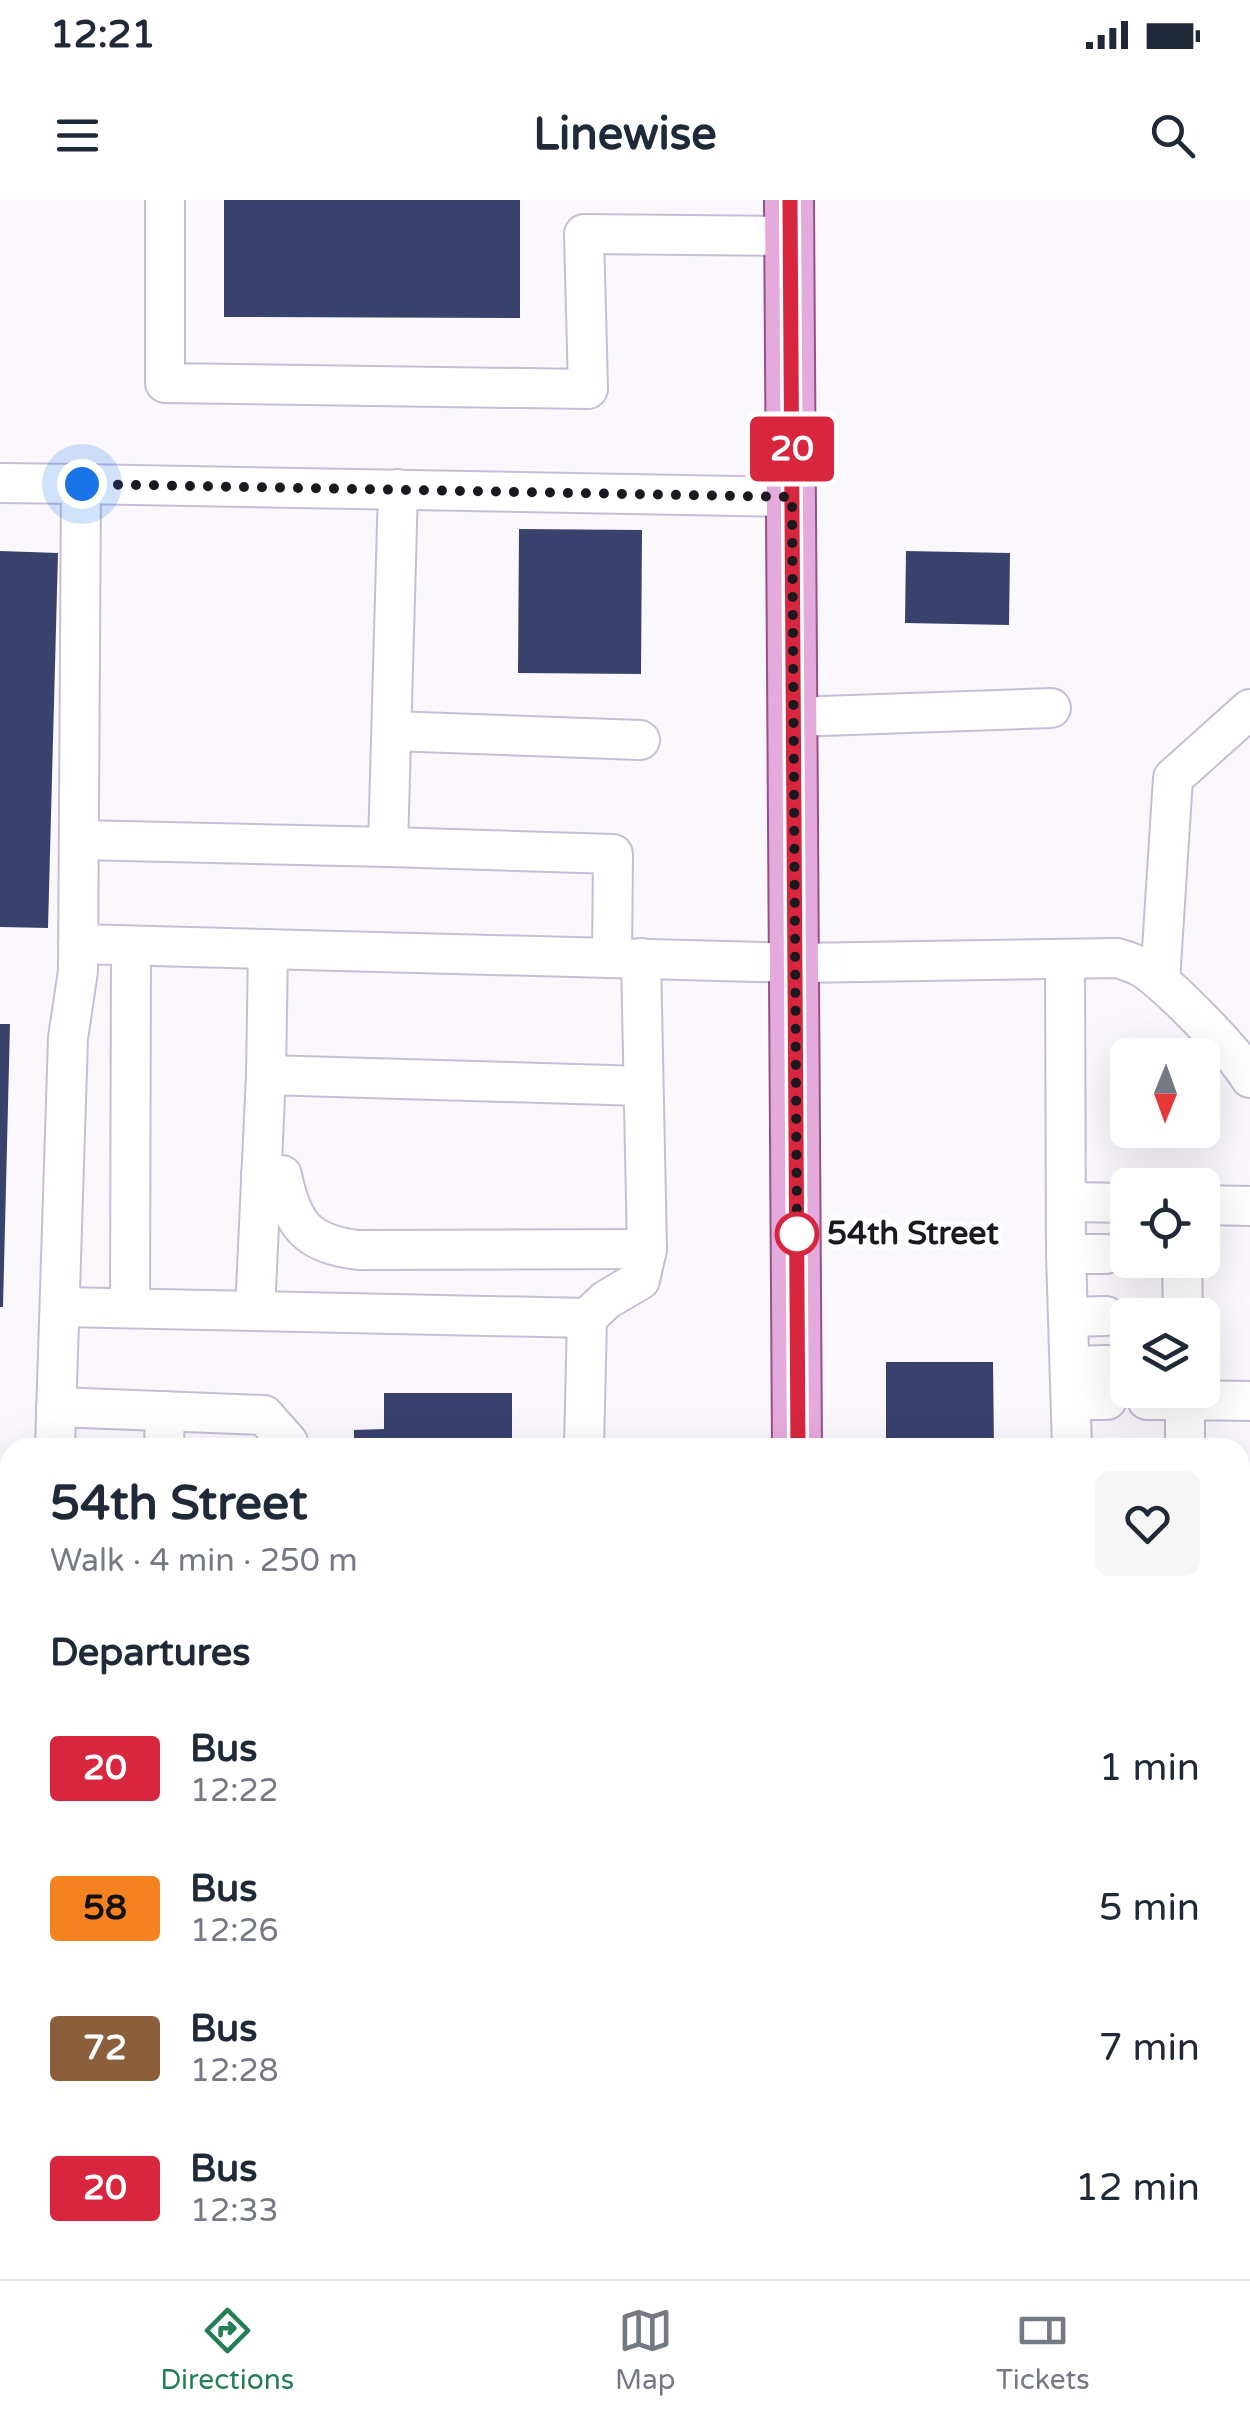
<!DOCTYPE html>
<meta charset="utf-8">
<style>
:root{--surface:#fff;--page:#f6f6f7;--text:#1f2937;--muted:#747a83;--line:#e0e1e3;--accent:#247f54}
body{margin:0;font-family:"Varela Round",sans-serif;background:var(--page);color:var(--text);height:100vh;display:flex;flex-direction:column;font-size:38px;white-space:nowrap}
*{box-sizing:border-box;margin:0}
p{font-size:32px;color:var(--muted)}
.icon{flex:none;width:55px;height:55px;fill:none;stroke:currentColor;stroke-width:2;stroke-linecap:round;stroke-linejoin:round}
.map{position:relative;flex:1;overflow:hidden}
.panel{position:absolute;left:0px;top:1238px;width:1250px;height:842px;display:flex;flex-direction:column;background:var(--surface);border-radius:30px 30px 0 0;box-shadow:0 10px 40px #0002}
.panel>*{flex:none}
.badge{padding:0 20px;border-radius:8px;font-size:35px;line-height:65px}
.needle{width:65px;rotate:181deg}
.buttons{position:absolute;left:1110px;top:838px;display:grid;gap:20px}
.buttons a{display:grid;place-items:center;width:110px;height:110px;border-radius:15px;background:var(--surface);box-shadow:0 10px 40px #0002;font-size:50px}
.you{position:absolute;width:50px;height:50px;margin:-25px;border:8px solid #fff;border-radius:50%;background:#1a73e8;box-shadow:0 0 0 15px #1a73e833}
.map>.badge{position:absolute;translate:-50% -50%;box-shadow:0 0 0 5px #fff}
h2{padding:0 50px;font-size:38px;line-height:90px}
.round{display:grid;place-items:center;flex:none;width:105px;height:105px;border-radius:15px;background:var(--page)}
.headline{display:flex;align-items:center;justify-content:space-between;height:170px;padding:0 50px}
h1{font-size:48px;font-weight:700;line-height:75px}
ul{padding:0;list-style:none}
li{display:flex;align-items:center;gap:30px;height:140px;padding:0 50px}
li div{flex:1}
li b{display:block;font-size:38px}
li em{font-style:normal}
li .badge{min-width:110px;font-weight:700;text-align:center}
.status{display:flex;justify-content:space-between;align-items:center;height:70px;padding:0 50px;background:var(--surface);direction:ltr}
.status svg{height:28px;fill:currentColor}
header{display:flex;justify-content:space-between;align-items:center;height:130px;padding:0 50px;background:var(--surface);font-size:45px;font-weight:700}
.tabs{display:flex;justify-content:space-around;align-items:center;height:140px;border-top:2px solid var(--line);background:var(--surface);font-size:28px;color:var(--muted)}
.tabs a{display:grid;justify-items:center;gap:5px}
.tabs .on{color:var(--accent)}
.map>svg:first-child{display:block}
</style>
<div class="status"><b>12:21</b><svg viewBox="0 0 49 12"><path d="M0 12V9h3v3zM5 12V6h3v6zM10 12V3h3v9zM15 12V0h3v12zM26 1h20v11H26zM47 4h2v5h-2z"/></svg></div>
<header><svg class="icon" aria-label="menu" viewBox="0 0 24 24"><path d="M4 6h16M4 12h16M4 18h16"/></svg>Linewise<svg class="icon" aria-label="search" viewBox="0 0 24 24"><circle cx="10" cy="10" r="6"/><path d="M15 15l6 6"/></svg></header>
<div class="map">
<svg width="1250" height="2079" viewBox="0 0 1250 2079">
<rect width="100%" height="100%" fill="#faf8fd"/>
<g fill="#39416d">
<polygon points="224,0 520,0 520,118 224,117"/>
<polygon points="519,329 642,330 641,474 518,473"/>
<polygon points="0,351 58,353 48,728 0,727"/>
<polygon points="906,351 1010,353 1009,425 905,423"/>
<polygon points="0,824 10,824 3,1107 0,1107"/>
<polygon points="886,1162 993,1162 994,1248 886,1248"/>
<polygon points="384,1193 512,1193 512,1248 354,1248 354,1230 384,1229"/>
</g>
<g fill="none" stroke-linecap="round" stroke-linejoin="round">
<defs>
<g id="minor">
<polyline points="165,0 165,183 588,189 584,34 790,36"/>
<polyline points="0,283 81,284"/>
<polyline points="793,517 1051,508"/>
<polyline points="392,531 640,540"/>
<polyline points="79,640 388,647 398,289"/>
<polyline points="388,647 613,654 612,758"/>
<path d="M78,744L797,763L1117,758C1128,761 1137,764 1146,770C1171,788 1235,852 1250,878"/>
<polyline points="1065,759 1066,1054 1072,1248"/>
<polyline points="1160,781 1173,578 1250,509"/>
<polyline points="266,875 643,886"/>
<path d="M261,974L282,975C292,1024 306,1044 358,1050L647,1049"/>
<polyline points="1068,1002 1128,1003"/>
<polyline points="1202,1005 1250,1006"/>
<polyline points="1066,1054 1106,1054"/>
<polyline points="1182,1060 1183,1115"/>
<polyline points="60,1107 587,1118"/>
<polyline points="130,1108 131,746"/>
<polyline points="255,1111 266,875 268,749"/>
<polyline points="1068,1117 1106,1116"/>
<polyline points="1070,1166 1107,1165"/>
<polyline points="1071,1200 1107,1200"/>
<polyline points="1147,1200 1185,1200 1185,1190"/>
<polyline points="56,1207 264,1215 288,1242 288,1248"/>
<polyline points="55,1248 68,838 78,771 81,284 793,297"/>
<polyline points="164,1248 165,1211"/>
<polyline points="584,1248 587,1118 606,1100 640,1080 647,1049 641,758"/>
<polyline points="1185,1248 1185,1200 1250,1201"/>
<polyline points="0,1450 10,1444"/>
<polyline points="1240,1571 1246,1490"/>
<polyline points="0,1848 10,1838"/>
<polyline points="0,1949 10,1952"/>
<polyline points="1240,1990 1250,1990"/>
<polyline points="1187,2070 1187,2079"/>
<polyline points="800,2073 1106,2072 1106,2079"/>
<polyline points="456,2079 458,2070"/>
</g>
<g id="major">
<polyline points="789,0 797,1248"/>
<polyline points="1240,1490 1250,1490"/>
<polyline points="0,1664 10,1656"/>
<polyline points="800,2070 800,2079"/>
</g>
</defs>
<use href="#minor" stroke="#c7bed5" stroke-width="42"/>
<use href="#major" stroke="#94528b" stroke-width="52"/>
<use href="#minor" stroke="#fff" stroke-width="38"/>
<use href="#major" stroke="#e5aadc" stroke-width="48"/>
</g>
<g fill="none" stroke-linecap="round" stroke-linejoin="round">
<defs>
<polyline id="line" points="790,0 798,1248"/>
</defs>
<use href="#line" stroke="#fff" stroke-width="22"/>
<use href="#line" stroke="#d7263d" stroke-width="15"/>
<polyline stroke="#1c1820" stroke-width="10" stroke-dasharray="0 18" points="82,284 792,297 797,1034"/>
</g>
<circle fill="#fff" stroke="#d7263d" stroke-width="5" cx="797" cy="1034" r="20"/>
<g text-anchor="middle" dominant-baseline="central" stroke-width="10" stroke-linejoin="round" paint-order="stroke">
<g font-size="32" font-weight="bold" fill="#1c1820" stroke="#fff" text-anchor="start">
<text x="827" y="1034">54th Street</text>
</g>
</g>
</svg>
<div class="buttons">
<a><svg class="needle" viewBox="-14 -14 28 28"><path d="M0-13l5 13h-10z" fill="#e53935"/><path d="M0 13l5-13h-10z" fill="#747a83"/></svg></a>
<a><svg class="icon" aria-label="locate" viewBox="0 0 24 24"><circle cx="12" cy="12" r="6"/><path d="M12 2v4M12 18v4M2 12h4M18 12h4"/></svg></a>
<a><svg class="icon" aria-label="layers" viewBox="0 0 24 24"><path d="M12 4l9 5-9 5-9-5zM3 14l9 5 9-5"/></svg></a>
</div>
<div class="you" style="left:82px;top:284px"></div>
<b class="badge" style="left:792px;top:249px;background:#d7263d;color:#fff">20</b>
<section class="panel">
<div class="headline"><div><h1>54th Street</h1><p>Walk · 4 min · 250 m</p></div><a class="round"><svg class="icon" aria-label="heart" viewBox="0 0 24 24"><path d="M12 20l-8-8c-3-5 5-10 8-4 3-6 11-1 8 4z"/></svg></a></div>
<h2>Departures</h2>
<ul>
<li><span class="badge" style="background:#d7263d;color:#fff">20</span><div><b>Bus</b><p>12:22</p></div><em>1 min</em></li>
<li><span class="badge" style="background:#f58220;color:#111">58</span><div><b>Bus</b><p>12:26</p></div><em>5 min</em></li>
<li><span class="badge" style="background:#8b5e3c;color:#fff">72</span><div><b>Bus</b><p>12:28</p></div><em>7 min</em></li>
<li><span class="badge" style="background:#d7263d;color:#fff">20</span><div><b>Bus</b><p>12:33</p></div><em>12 min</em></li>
</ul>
</section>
</div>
<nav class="tabs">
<a class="on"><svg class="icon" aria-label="directions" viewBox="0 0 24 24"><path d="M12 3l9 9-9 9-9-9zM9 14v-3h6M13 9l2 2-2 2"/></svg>Directions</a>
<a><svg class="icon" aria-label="map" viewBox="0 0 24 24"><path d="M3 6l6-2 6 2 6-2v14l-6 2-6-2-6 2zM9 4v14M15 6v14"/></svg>Map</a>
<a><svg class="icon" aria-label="tickets" viewBox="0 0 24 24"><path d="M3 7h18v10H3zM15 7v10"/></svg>Tickets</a>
</nav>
